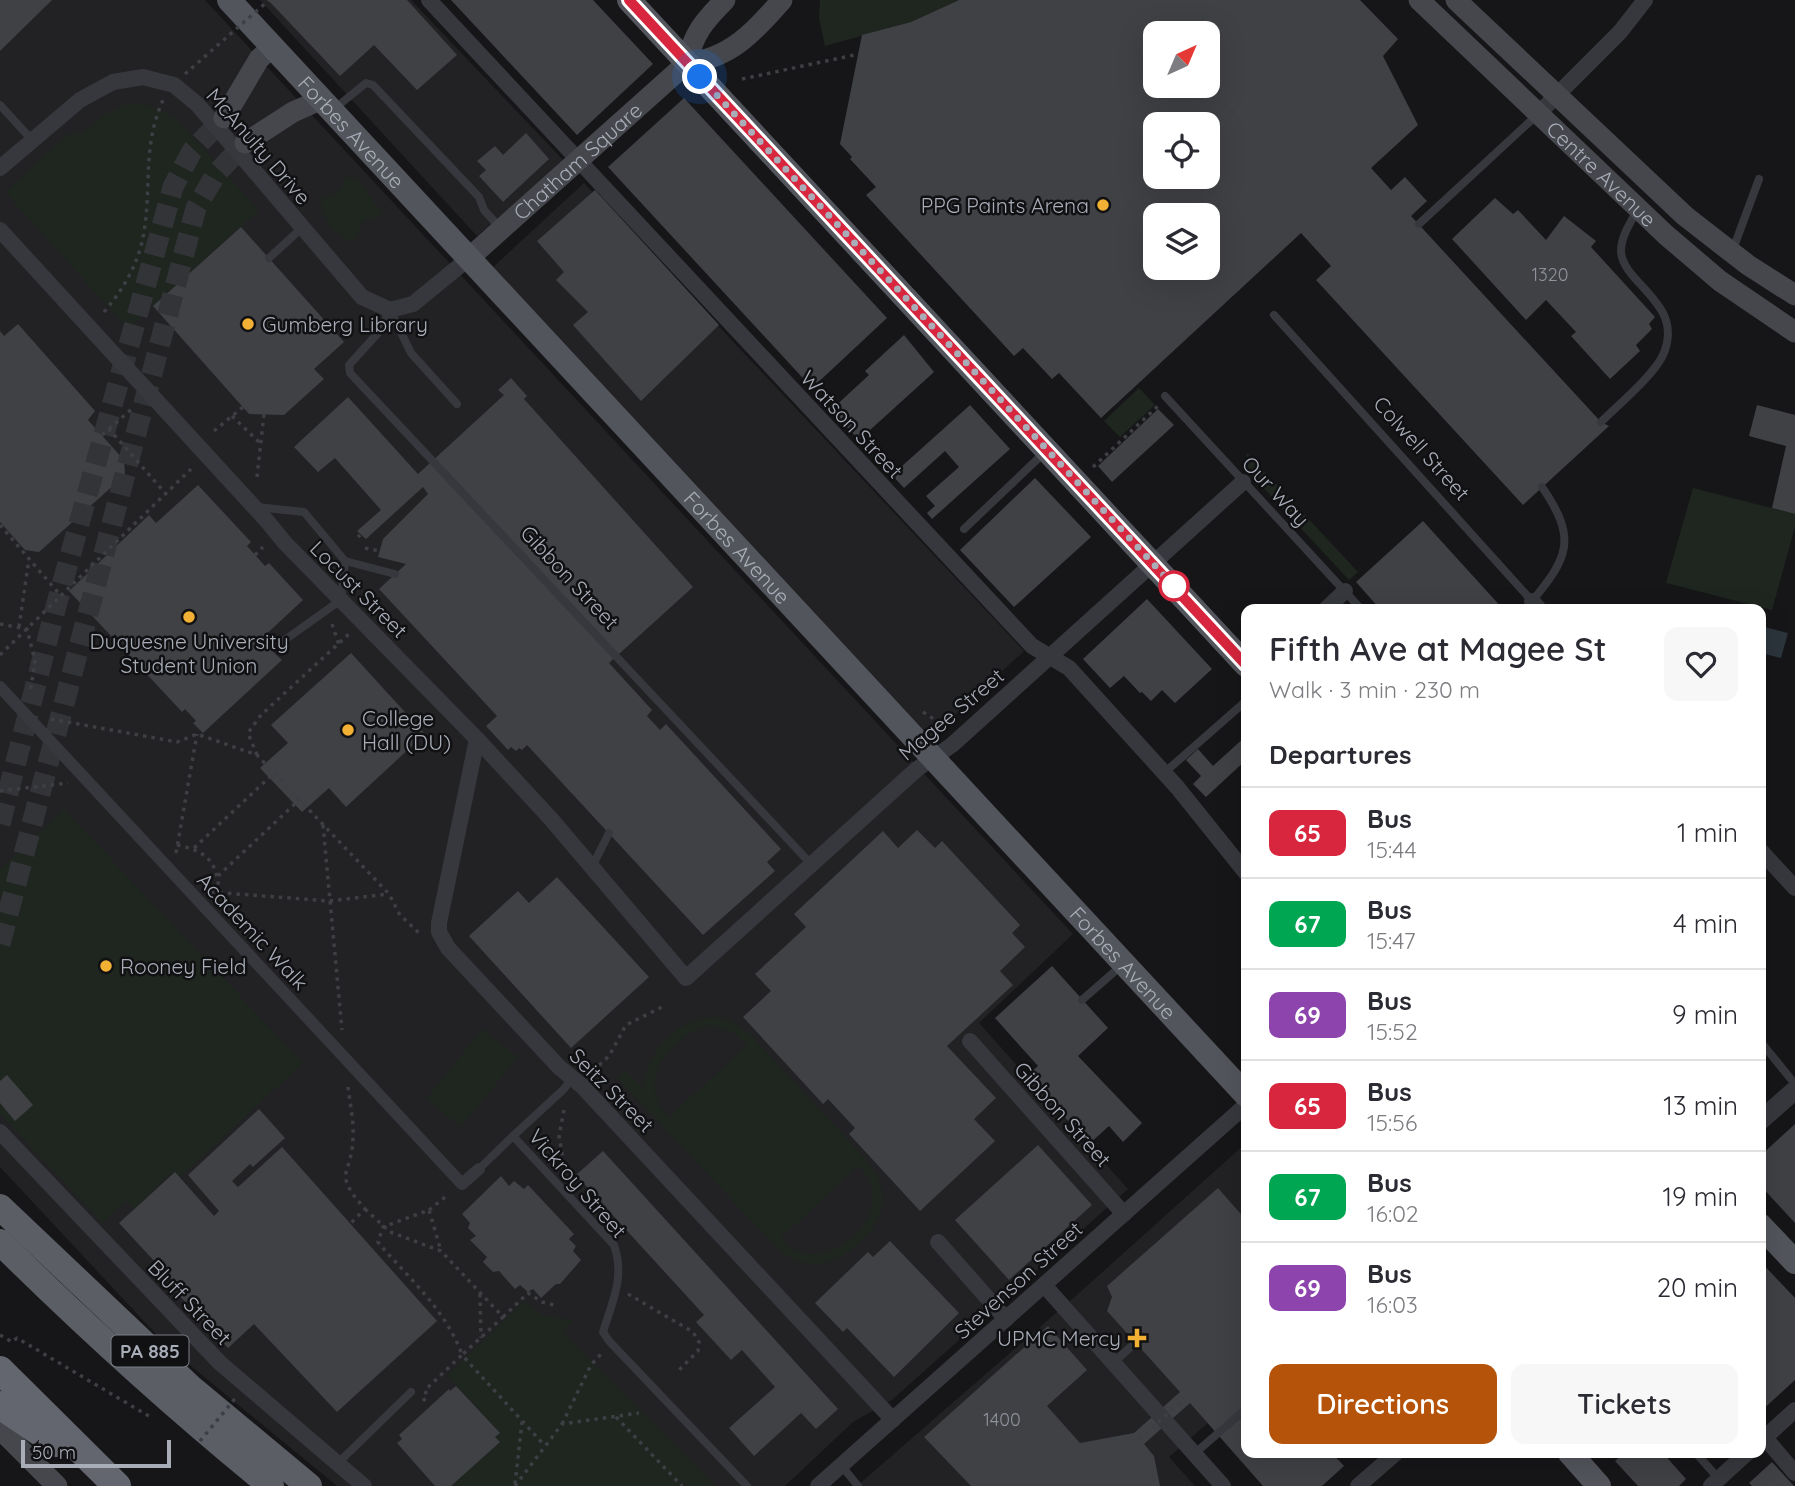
<!DOCTYPE html>
<meta charset="utf-8">
<style>
:root{--surface:#fff;--page:#f7f7f7;--text:#2b2b33;--muted:#7c7c81;--line:#e1e1e2;--accent:#b45309}
body{margin:0;font-family:Quicksand,sans-serif;background:var(--page);color:var(--text);height:100vh;display:flex;flex-direction:column;font-size:26px;white-space:nowrap}
*{box-sizing:border-box;margin:0}
p{font-size:23px;color:var(--muted)}
.icon{flex:none;width:38px;height:38px;fill:none;stroke:currentColor;stroke-width:2;stroke-linecap:round;stroke-linejoin:round}
.map{position:relative;flex:1;overflow:hidden}
.panel{position:absolute;left:1241px;top:604px;width:525px;height:854px;display:flex;flex-direction:column;background:var(--surface);border-radius:14px;box-shadow:0 7px 28px #0002}
.panel>*{flex:none}
.badge{padding:0 14px;border-radius:10px;font-size:24px;line-height:46px}
.needle{width:46px;rotate:44deg}
.tools{position:absolute;left:1143px;top:21px;display:grid;gap:14px}
.tools a{display:grid;place-items:center;width:77px;height:77px;border-radius:14px;background:var(--surface);box-shadow:0 7px 28px #0002;font-size:35px}
.scale{position:absolute;left:21px;bottom:18px;width:150px;box-sizing:border-box;padding-left:7px;border:4px solid #a8adb8;border-top:0;font-size:19px;line-height:24px;white-space:nowrap;color:#a8adb8;-webkit-text-stroke:5px #111113;paint-order:stroke}
.you{position:absolute;width:35px;height:35px;margin:-18px;border:5px solid #fff;border-radius:50%;background:#1a73e8;box-shadow:0 0 0 10px #1a73e833}
.map>.badge{position:absolute;translate:-50% -50%;box-shadow:0 0 0 4px #fff}
h2{padding:0 28px;font-size:26px;line-height:63px}
.round{display:grid;place-items:center;flex:none;width:74px;height:74px;border-radius:14px;background:var(--page)}
.summary{display:flex;align-items:center;justify-content:space-between;height:119px;padding:0 28px}
h1{font-size:33px;font-weight:600;line-height:52px}
.primary-button{display:flex;gap:14px;margin-top:auto;padding:14px 28px}
.primary-button a{flex:1;height:80px;border-radius:14px;background:var(--accent);color:#fff;font-size:28px;font-weight:600;line-height:80px;text-align:center}
.primary-button a+a{background:var(--page);color:var(--text)}
ul{padding:0;list-style:none}
li{display:flex;align-items:center;gap:21px;height:91px;padding:0 28px;border-top:2px solid var(--line)}
li div{flex:1}
li b{display:block;font-size:26px}
li em{font-style:normal}
li .badge{min-width:77px;font-weight:700;text-align:center}
.map>svg:first-child{display:block}
</style>
<div class="map">
<svg width="1795" height="1486" viewBox="0 0 1795 1486">
<rect width="100%" height="100%" fill="#161618"/>
<g fill="#222225">
<polygon points="0,0 205,0 1073,934 979,1023 1128,1189 892,1400 853,1422 785,1486 337,1486 168,1347 0,1167"/>
<polygon points="260,0 411,0 564,161 477,236"/>
<polygon points="584,183 1024,651 931,737 885,690 492,268"/>
<polygon points="1246,1143 1246,1389 1169,1457 1195,1486 857,1486 1087,1286"/>
</g>
<g fill="#1e261f" fill-rule="evenodd">
<polygon points="820,0 959,0 911,22 825,46 819,18"/>
<polygon points="126,104 147,105 176,118 259,210 128,329 5,192 68,134 83,133 102,116"/>
<path d="M346,176L359,181L381,212V216L363,222L353,242C333,233 324,223 321,201L322,198C337,198 341,189 346,176Z"/>
<polygon points="1139,388 1155,405 1120,437 1104,421"/>
<polygon points="1247,453 1358,572 1349,580 1245,468"/>
<polygon points="1693,488 1795,514 1795,527 1772,610 1666,583"/>
<polygon points="64,809 303,1063 176,1181 170,1174 134,1209 126,1201 102,1223 0,1114 0,869"/>
<path d="M716,1017L732,1021L750,1034L869,1163C891,1193 886,1219 859,1243C835,1265 809,1272 781,1252L617,1078L625,1070L644,1089C644,1052 678,1017 716,1017ZM711,1026L732,1032L747,1045L669,1117C647,1094 651,1068 673,1048C685,1036 694,1028 711,1026ZM858,1166C907,1209 821,1288 781,1238Z"/>
<polygon points="482,1029 518,1057 461,1127 426,1099"/>
<polygon points="524,1301 543,1315 573,1320 562,1332 716,1486 456,1486 454,1484 499,1442 495,1437 500,1433 447,1375"/>
</g>
<polygon fill="#2c353c" points="1761,626 1788,633 1781,658 1761,653"/>
<g fill="#404145" fill-rule="evenodd">
<polygon points="0,0 52,0 0,51"/>
<polygon points="268,0 407,0 457,55 417,90 374,45 340,76"/>
<polygon points="451,0 593,0 653,64 577,135"/>
<path d="M959,0H1360L1398,39L1383,56L1418,125L1371,168L1391,190L1405,177L1424,198L1427,201L1411,216L1601,422L1609,426L1523,505L1316,280L1331,266L1301,233L1101,418L1059,373L1052,379L1023,348L1014,356L866,195L876,187L850,159L852,157L840,144L862,35L911,22ZM1155,33H1208V86H1155ZM1155,124H1208V177H1155ZM1155,215H1208V268H1155Z"/>
<polygon points="684,98 887,318 812,388 608,167"/>
<polygon points="526,133 549,159 503,202 479,176 486,170 477,161 495,146 503,155"/>
<polygon points="595,190 719,325 641,401 573,325 588,312 556,280 564,272 537,241"/>
<polygon points="1495,198 1513,214 1518,210 1546,240 1564,216 1596,241 1591,247 1655,317 1649,324 1652,329 1636,345 1640,351 1610,379 1571,336 1576,332 1546,300 1526,320 1452,239"/>
<polygon points="241,227 344,342 314,369 324,379 284,415 249,414 153,306"/>
<polygon points="18,324 95,411 88,420 124,460 125,475 39,552 25,550 0,522 0,331 4,336"/>
<polygon points="904,335 934,372 859,440 831,410 869,375 865,371"/>
<polygon points="511,378 527,396 524,399 693,587 609,663 652,710 647,716 660,730 666,724 781,849 767,862 775,871 703,935 527,745 522,750 519,748 516,751 511,747 508,750 486,726 497,716 379,589 406,564 378,557 383,539 428,494 423,487 366,539 357,531 381,510 335,458 318,472 294,447 348,397 418,474 504,395 498,390"/>
<polygon points="970,405 1010,449 932,519 927,513 935,506 926,496 959,467 945,451 904,488 892,475"/>
<polygon points="1757,405 1795,415 1795,514 1772,508 1786,446 1749,436"/>
<polygon points="1158,409 1174,425 1112,482 1098,466"/>
<polygon points="1035,478 1091,537 1014,607 960,550"/>
<polygon points="198,485 251,542 247,546 265,566 269,563 303,600 260,640 282,660 203,733 193,723 196,721 185,709 182,712 128,654 131,652 115,634 112,637 69,591 149,515 156,523"/>
<polygon points="1423,521 1503,609 1380,609 1356,582"/>
<polygon points="1147,599 1212,669 1175,703 1162,690 1151,701 1142,692 1140,693 1124,676 1110,688 1083,659"/>
<polygon points="351,653 425,734 346,807 329,788 302,812 260,768 288,743 271,725"/>
<polygon points="1246,736 1246,760 1206,797 1193,784 1201,776 1186,760 1198,749 1213,766"/>
<polygon points="917,830 935,848 942,841 1020,925 1012,933 1025,947 1000,971 1013,985 947,1046 996,1098 974,1119 995,1141 920,1211 849,1134 855,1128 828,1099 823,1104 743,1017 771,991 755,974 806,927 794,914 883,831 898,848"/>
<polygon points="557,877 649,977 571,1048 469,936 518,891 529,903"/>
<polygon points="1052,966 1108,1028 1078,1056 1142,1123 1123,1142 1109,1126 1089,1144 1027,1076 1038,1066 995,1018"/>
<polygon points="7,1075 33,1105 15,1121 0,1103 0,1081"/>
<polygon points="259,1109 285,1138 253,1167 250,1164 232,1181 238,1187 282,1147 437,1321 337,1412 254,1324 228,1348 176,1292 180,1289 119,1223 175,1172 214,1216 219,1211 188,1175"/>
<polygon points="1795,1124 1795,1223 1760,1185 1760,1156"/>
<polygon points="1038,1145 1092,1205 1009,1280 955,1220"/>
<polygon points="603,1151 838,1409 816,1429 801,1413 754,1456 729,1428 775,1387 742,1350 731,1360 696,1322 704,1315 576,1175"/>
<polygon points="501,1176 509,1186 514,1181 524,1189 528,1185 574,1234 569,1239 576,1246 573,1251 581,1260 560,1284 556,1284 541,1298 533,1289 528,1292 520,1285 515,1289 499,1271 493,1272 483,1262 487,1257 470,1240 476,1236 468,1228 470,1223 462,1214"/>
<polygon points="1218,1188 1246,1220 1246,1452 1331,1452 1344,1466 1322,1486 1263,1486 1190,1403 1144,1444 1154,1456 1160,1486 971,1486 924,1437 1048,1326 1087,1370 1047,1406 1080,1443 1134,1433 1180,1392 1107,1311 1112,1297 1107,1286"/>
<polygon points="890,1241 959,1313 894,1377 847,1328 843,1332 815,1303 868,1252 873,1257"/>
<polygon points="1760,1261 1795,1298 1795,1380 1760,1412"/>
<polygon points="456,1386 500,1433 495,1437 500,1442 451,1486 435,1486 397,1443 402,1439 399,1435 449,1389 450,1391"/>
<polygon points="1625,1452 1662,1452 1686,1479 1679,1486 1638,1486 1615,1461"/>
<polygon points="1772,1462 1794,1486 1752,1486 1749,1483"/>
</g>
<g fill="none" stroke-linecap="round" stroke-linejoin="round">
<g stroke="#333438" stroke-width="21" stroke-dasharray="21 10" stroke-linecap="butt">
<polyline points="0,824 55,610 173,187 192,151 224,118"/>
<polyline points="0,944 196,208 216,174 245,143"/>
</g>
<g stroke="#3d3f44" stroke-width="3.5" stroke-dasharray="3.5 5" stroke-linecap="butt">
<polyline points="742,79 859,54"/>
<path d="M104,312C121,292 134,271 141,246C154,195 140,151 163,100"/>
<polyline points="232,416 260,443"/>
<polyline points="109,429 134,407"/>
<polyline points="214,431 243,407"/>
<polyline points="102,435 109,429 166,494"/>
<polyline points="1093,467 1158,406"/>
<polyline points="257,477 264,414"/>
<polyline points="0,525 61,596"/>
<polyline points="358,537 360,535"/>
<polyline points="365,548 380,551"/>
<polyline points="255,555 263,547"/>
<polyline points="0,624 27,629 35,661 30,694"/>
<polyline points="332,624 339,645"/>
<polyline points="19,627 29,559"/>
<polyline points="0,655 191,469"/>
<polyline points="923,712 943,725"/>
<polyline points="51,719 177,742 197,734 257,755 389,894 400,915 421,935"/>
<polyline points="257,755 248,733 261,715 350,633"/>
<polyline points="0,791 68,783"/>
<polyline points="323,825 342,1030"/>
<path d="M177,845C207,851 217,861 219,892"/>
<polyline points="194,848 274,773"/>
<polyline points="176,853 197,734"/>
<polyline points="218,876 300,799"/>
<polyline points="211,892 329,901 388,894"/>
<polyline points="593,1071 609,1056 626,1025 666,1005"/>
<path d="M348,1087C350,1103 354,1121 353,1137C352,1178 331,1170 365,1209L350,1224"/>
<polyline points="564,1110 559,1136 565,1170"/>
<path d="M365,1209L390,1232L441,1251L503,1317L462,1355C447,1312 411,1280 381,1246L378,1242L383,1227L429,1210L441,1251"/>
<polyline points="429,1210 449,1194"/>
<polyline points="480,1294 481,1338"/>
<polyline points="628,1294 693,1332 699,1342 698,1351 676,1373"/>
<polyline points="503,1317 528,1293 542,1302 554,1305"/>
<polyline points="0,1335 12,1342 17,1338 152,1418"/>
<polyline points="423,1401 427,1397 425,1390 462,1355 545,1446"/>
<polyline points="616,1417 682,1486"/>
<polyline points="562,1424 591,1365 602,1353"/>
<polyline points="515,1484 522,1422"/>
<polyline points="515,1486 562,1424 639,1413"/>
</g>
<g stroke="#37383d" stroke-width="8">
<polyline points="0,105 32,140"/>
<polyline points="334,109 366,83 373,85 479,197 484,210 501,229"/>
<polyline points="1419,224 1537,115"/>
<polyline points="1732,252 1759,179"/>
<polyline points="269,258 303,227"/>
<polyline points="390,310 378,333 349,365 350,373 812,865"/>
<polyline points="390,310 411,353 457,404"/>
<path d="M1274,315L1532,601C1569,557 1577,538 1542,487"/>
<polyline points="1165,396 1361,609"/>
<path d="M1601,422C1618,405 1654,375 1663,355C1686,303 1622,284 1621,251C1621,237 1630,223 1637,211"/>
<polyline points="257,507 304,512 345,561 341,600 279,644"/>
<polyline points="964,529 1045,452"/>
<polyline points="345,561 395,574"/>
<polyline points="1164,773 1246,701"/>
<polyline points="592,867 609,833"/>
<polyline points="1082,1000 1122,965"/>
<polyline points="1760,1041 1795,1084"/>
<path d="M572,1078L564,1089L513,1136L614,1245C625,1277 613,1300 603,1332L609,1341L747,1486"/>
<polyline points="479,1169 513,1136"/>
<polyline points="1113,1363 1135,1343"/>
<polyline points="1695,1452 1719,1479"/>
<polyline points="1194,1454 1246,1409"/>
<polyline points="337,1464 411,1392"/>
<polyline points="841,1465 858,1486"/>
</g>
<polyline stroke="#37383d" stroke-width="12" points="0,687 462,1184 479,1169"/>
<g stroke="#37383d" stroke-width="16">
<polyline points="429,0 1032,646 1069,668 1177,787 1246,873"/>
<polyline points="1539,113 1620,32 1645,0"/>
<polyline points="0,168 80,100 113,82 143,77 174,85 197,104 362,297 390,310 413,304 468,259"/>
<polyline points="0,230 267,521 285,543 477,739 551,819 686,978 917,769 952,745 1243,482"/>
<polyline points="1532,601 1539,609"/>
<polyline points="1326,609 1345,591"/>
<polyline points="477,739 439,923 439,932 448,948 559,1067 582,1086 893,1420"/>
<polyline points="1760,850 1795,888"/>
<polyline points="970,1041 1124,1214"/>
<polyline points="0,1132 220,1363 364,1486"/>
<polyline points="938,1242 1006,1319"/>
<polyline points="1044,1285 1223,1486"/>
<polyline points="1760,1432 1795,1473"/>
<polyline points="1760,1442 1795,1410"/>
<polyline points="818,1486 1246,1105"/>
<polyline points="1358,1486 1397,1452"/>
<polyline points="1711,1486 1748,1452"/>
</g>
<polyline stroke="#37383d" stroke-width="19" points="1760,1121 1795,1090"/>
<g stroke="#45474d" stroke-width="21">
<path id="s1" d="M1419,0L1666,235L1720,281L1795,332"/>
<polyline points="1456,0 1685,216 1748,265 1795,295"/>
<path d="M687,63C730,59 755,31 782,0"/>
<path d="M687,63C693,34 704,21 725,0"/>
<polyline points="224,118 259,59 272,47"/>
<polyline points="245,143 293,112 320,100"/>
<path id="s2" d="M468,259L687,63"/>
<polyline points="0,1429 57,1486"/>
</g>
<g stroke="#53555c" stroke-width="24">
<path id="s3" d="M229,0L1246,1095"/>
<polyline points="629,0 1246,665"/>
<polyline points="1760,1225 1795,1262"/>
<polyline points="1569,1452 1599,1486"/>
</g>
<g stroke="#5b5e65" stroke-width="26">
<polyline points="0,1207 190,1387 309,1486"/>
<path d="M0,1242C87,1328 176,1409 271,1486"/>
</g>
<g stroke="#63666e" stroke-width="28">
<polyline points="0,1370 117,1486"/>
<polyline points="0,1405 56,1443"/>
</g>
<g stroke="#3d3f44" stroke-width="3.5" stroke-dasharray="3.5 5" stroke-linecap="butt">
<polyline points="185,74 269,0"/>
<polyline points="1139,1439 1185,1399"/>
<polyline points="200,1441 238,1395"/>
</g>
</g>
<g fill="none" stroke-linecap="round" stroke-linejoin="round">
<defs>
<polyline id="line" points="629,0 1246,665"/>
</defs>
<use href="#line" stroke="#fff" stroke-width="16"/>
<use href="#line" stroke="#d7263d" stroke-width="10"/>
<polyline stroke="#a8adb8" stroke-width="7" stroke-dasharray="0 12.6" points="700,77 1174,586"/>
</g>
<g fill="#f2b134" stroke="#111113" stroke-width="2.5">
<circle cx="1103" cy="205" r="7"/>
<circle cx="248" cy="324" r="7"/>
<circle cx="189" cy="617" r="7"/>
<circle cx="348" cy="730" r="7"/>
<circle cx="106" cy="966" r="7"/>
<path d="M1133.5 1327.5h7v7h7v7h-7v7h-7v-7h-7v-7h7z"/>
</g>
<circle fill="#fff" stroke="#d7263d" stroke-width="3.5" cx="1174" cy="586" r="14"/>
<g text-anchor="middle" dominant-baseline="central" stroke-width="5" stroke-linejoin="round" paint-order="stroke">
<g font-size="18" fill="#8e929b">
<text x="1550" y="274">1320</text>
<text x="1002" y="1419">1400</text>
</g>
<rect fill="#111113" stroke="#7b7e86" stroke-width="2" x="111.5" y="1335.5" width="77" height="31" rx="5"/>
<g font-size="19" font-weight="bold" fill="#a8adb8">
<text x="150" y="1351">PA 885</text>
</g>
<g font-size="21" fill="#a8adb8" stroke="#111113">
<text stroke="none"><textPath href="#s3" startOffset="180">Forbes Avenue</textPath></text>
<text transform="translate(259 146) rotate(49)">McAnulty Drive</text>
<text stroke="none"><textPath href="#s2" startOffset="147">Chatham Square</textPath></text>
<text stroke="none"><textPath href="#s1" startOffset="252">Centre Avenue</textPath></text>
<text transform="translate(852 424) rotate(47)">Watson Street</text>
<text transform="translate(1422 448) rotate(48)">Colwell Street</text>
<text transform="translate(1276 491) rotate(47)">Our Way</text>
<text stroke="none"><textPath href="#s3" startOffset="747">Forbes Avenue</textPath></text>
<text transform="translate(570 577) rotate(47)">Gibbon Street</text>
<text transform="translate(359 589) rotate(45)">Locust Street</text>
<text transform="translate(951 714) rotate(-40)">Magee Street</text>
<text transform="translate(253 931) rotate(47)">Academic Walk</text>
<text stroke="none"><textPath href="#s3" startOffset="1314">Forbes Avenue</textPath></text>
<text transform="translate(612 1090) rotate(45)">Seitz Street</text>
<text transform="translate(1063 1114) rotate(48)">Gibbon Street</text>
<text transform="translate(578 1183) rotate(49)">Vickroy Street</text>
<text transform="translate(1018 1280) rotate(-42)">Stevenson Street</text>
<text transform="translate(190 1302) rotate(46)">Bluff Street</text>
</g>
<g font-size="21" fill="#a8adb8" stroke="#111113" text-anchor="start">
<text x="1089" y="205" text-anchor="end">PPG Paints Arena</text>
<text x="262" y="324">Gumberg Library</text>
<text x="189" y="641" text-anchor="middle">Duquesne University<tspan x="189" dy="24">Student Union</tspan></text>
<text x="362" y="718">College<tspan x="362" dy="24">Hall (DU)</tspan></text>
<text x="120" y="966">Rooney Field</text>
<text x="1121" y="1338" text-anchor="end">UPMC Mercy</text>
</g>
</g>
</svg>
<div class="tools">
<a><svg class="needle" viewBox="-14 -14 28 28"><path d="M0-13l5 13h-10z" fill="#e53935"/><path d="M0 13l5-13h-10z" fill="#7c7c81"/></svg></a>
<a><svg class="icon" aria-label="locate" viewBox="0 0 24 24"><circle cx="12" cy="12" r="6"/><path d="M12 2v4M12 18v4M2 12h4M18 12h4"/></svg></a>
<a><svg class="icon" aria-label="layers" viewBox="0 0 24 24"><path d="M12 4l9 5-9 5-9-5zM3 14l9 5 9-5"/></svg></a>
</div>
<div class="scale">50 m</div>
<div class="you" style="left:700px;top:77px"></div>
<section class="panel">
<div class="summary"><div><h1>Fifth Ave at Magee St</h1><p>Walk · 3 min · 230 m</p></div><a class="round"><svg class="icon" aria-label="heart" viewBox="0 0 24 24"><path d="M12 20l-8-8c-3-5 5-10 8-4 3-6 11-1 8 4z"/></svg></a></div>
<h2>Departures</h2>
<ul>
<li><span class="badge" style="background:#d7263d;color:#fff">65</span><div><b>Bus</b><p>15:44</p></div><em>1 min</em></li>
<li><span class="badge" style="background:#00a651;color:#fff">67</span><div><b>Bus</b><p>15:47</p></div><em>4 min</em></li>
<li><span class="badge" style="background:#8e44ad;color:#fff">69</span><div><b>Bus</b><p>15:52</p></div><em>9 min</em></li>
<li><span class="badge" style="background:#d7263d;color:#fff">65</span><div><b>Bus</b><p>15:56</p></div><em>13 min</em></li>
<li><span class="badge" style="background:#00a651;color:#fff">67</span><div><b>Bus</b><p>16:02</p></div><em>19 min</em></li>
<li><span class="badge" style="background:#8e44ad;color:#fff">69</span><div><b>Bus</b><p>16:03</p></div><em>20 min</em></li>
</ul>
<div class="primary-button"><a>Directions</a><a>Tickets</a></div>
</section>
</div>
